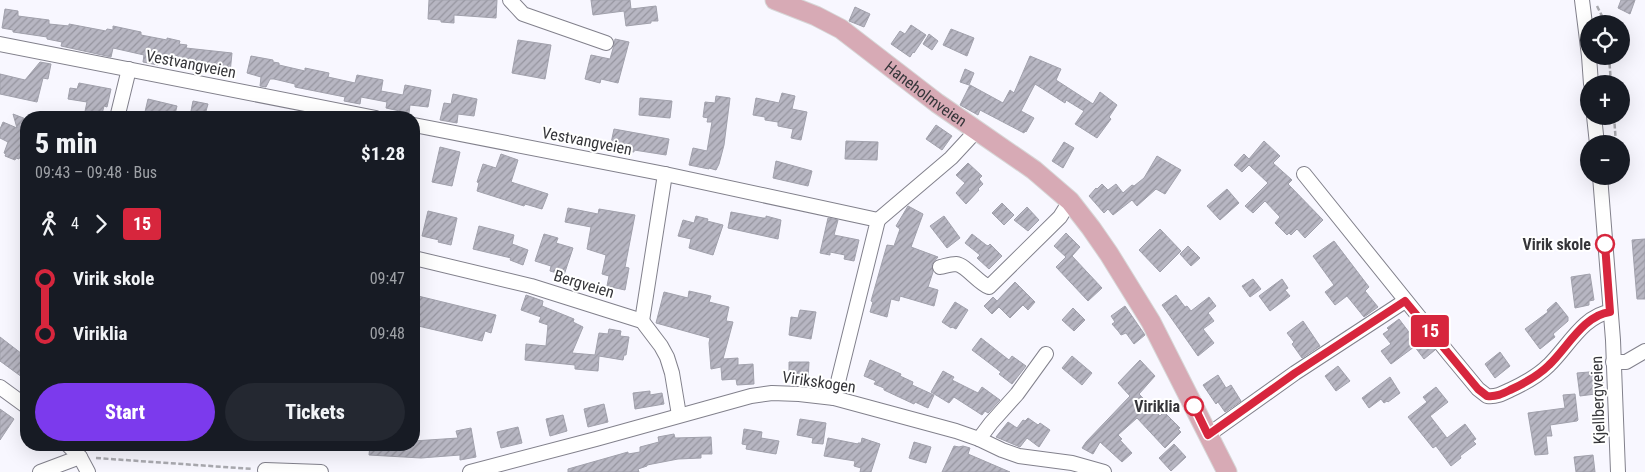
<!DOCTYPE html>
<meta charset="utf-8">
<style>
:root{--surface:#171b24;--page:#242831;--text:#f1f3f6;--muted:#9ea1a6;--accent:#7c3aed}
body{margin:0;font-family:"Roboto Condensed",sans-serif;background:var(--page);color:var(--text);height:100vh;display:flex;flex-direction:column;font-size:19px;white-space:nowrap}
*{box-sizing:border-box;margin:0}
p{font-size:16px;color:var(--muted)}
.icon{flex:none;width:28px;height:28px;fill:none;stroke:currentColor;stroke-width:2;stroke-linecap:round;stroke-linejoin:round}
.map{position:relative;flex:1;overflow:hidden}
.side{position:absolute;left:20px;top:111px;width:400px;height:340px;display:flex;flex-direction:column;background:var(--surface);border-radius:20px;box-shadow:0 5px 20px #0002}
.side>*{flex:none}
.badge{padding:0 10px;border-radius:4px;font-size:18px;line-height:32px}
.fabs{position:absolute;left:1580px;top:15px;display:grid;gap:10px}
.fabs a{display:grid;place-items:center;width:50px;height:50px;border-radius:50%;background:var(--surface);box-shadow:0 5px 20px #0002;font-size:25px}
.map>.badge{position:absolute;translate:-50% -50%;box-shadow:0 0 0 2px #fff}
.legs{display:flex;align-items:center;gap:8px;height:55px;padding:0 15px;font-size:16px}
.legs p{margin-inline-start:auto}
.summary{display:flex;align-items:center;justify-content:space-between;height:85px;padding:0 15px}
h1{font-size:28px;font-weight:800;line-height:38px}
.button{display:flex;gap:10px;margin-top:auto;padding:10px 15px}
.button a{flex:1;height:58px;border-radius:30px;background:var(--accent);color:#fff;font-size:20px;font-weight:800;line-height:58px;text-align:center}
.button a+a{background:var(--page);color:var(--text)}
ul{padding:0 15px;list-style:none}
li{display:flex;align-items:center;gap:18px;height:55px;font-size:19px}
li i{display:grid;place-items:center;width:8px;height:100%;margin:0 6px;background:currentColor}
li i::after{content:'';width:12px;height:12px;margin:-6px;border:4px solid;border-radius:50%;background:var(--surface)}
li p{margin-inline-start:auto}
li:first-child i{background:linear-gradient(#0000 50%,currentColor 0)}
li:last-child i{background:linear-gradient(currentColor 50%,#0000 0)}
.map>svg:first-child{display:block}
</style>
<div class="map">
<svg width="1645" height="472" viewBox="0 0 1645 472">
<defs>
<pattern id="building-hatch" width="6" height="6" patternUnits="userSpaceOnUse" patternTransform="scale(1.25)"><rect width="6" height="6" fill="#b7b6c2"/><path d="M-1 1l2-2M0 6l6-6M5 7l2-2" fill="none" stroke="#96959f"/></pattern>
</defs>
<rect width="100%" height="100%" fill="#f8f7ff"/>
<g fill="url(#building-hatch)" stroke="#a1a1ac">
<polygon points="429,0 497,0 496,18 454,15 454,23 441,22 441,20 428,19"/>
<polygon points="591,0 630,0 631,9 656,6 658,21 651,21 651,23 626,26 624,11 593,15"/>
<polygon points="1621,0 1635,0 1630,14 1618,8"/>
<polygon points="855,7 870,14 864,27 849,21"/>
<polygon points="5,9 18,11 18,16 49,20 49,24 69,26 69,24 106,31 107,29 113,30 113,26 141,32 141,35 167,40 167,38 180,41 179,44 187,45 186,48 232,53 230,73 194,71 195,63 160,56 158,65 143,62 144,55 113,48 111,57 61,46 62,42 47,39 47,37 13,32 13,30 2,28"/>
<polygon points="911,25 926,35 914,53 913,52 910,57 891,44 900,31 905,34"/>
<polygon points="951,29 974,38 967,56 943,45"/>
<polygon points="929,34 938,41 932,50 923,44"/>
<polygon points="615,39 629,42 618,83 601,79 600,83 585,79 591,55 610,59 614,45"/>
<polygon points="518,40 551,45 545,79 512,73"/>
<polygon points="251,56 273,60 273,62 279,63 279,65 305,71 305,68 329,73 328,77 355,83 357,75 383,80 381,91 403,95 405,85 431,90 428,107 410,105 409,113 386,108 387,102 361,97 360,104 344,101 345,97 295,87 295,84 274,79 270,79 266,87 260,86 261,77 247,73"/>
<polygon points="1030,56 1061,69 1056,80 1093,104 1100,92 1117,105 1109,117 1111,119 1097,138 1075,124 1084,111 1066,100 1065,103 1035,84 1021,111 1034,118 1026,132 1025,131 1024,133 980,110 978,115 960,105 970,85 1003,103 1010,90 1014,93"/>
<polygon points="40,62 51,64 48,79 43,78 37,102 0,94 0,74 25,80"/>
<polygon points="965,69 974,73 969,85 960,82"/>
<polygon points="79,83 111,89 107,107 104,106 101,118 84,116 87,102 68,99 70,88 77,89"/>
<polygon points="782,93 795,96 792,109 807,112 801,140 791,138 793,129 778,126 778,122 765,120 765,117 753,115 756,98 779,103"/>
<polygon points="453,94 477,99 474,116 458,114 457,123 440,120 444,103 451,104"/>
<polygon points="716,96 730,98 724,145 719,164 716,170 709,168 709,169 689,165 693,148 707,151 712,122 707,122 708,118 703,117 705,102 715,103"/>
<polygon points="640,98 672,101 670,118 639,115"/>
<polygon points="148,99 177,106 174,118 152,118 144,116"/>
<polygon points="193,101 208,104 204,118 190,116"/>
<polygon points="13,114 26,119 26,148 24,147 19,159 16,158 15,160 5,156 6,154 4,153 8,142 0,138 0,129 3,122 17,128"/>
<polygon points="936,125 952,136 942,150 926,139"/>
<polygon points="614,129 669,139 666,155 634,150 634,152 610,148"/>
<polygon points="846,141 878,142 877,160 845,159"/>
<polygon points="1264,141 1280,156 1273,163 1292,180 1288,184 1323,220 1305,238 1297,229 1291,235 1289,233 1287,235 1275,223 1280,217 1265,201 1253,213 1245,206 1268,183 1249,165 1242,172 1234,165 1244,154 1249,159"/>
<polygon points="1064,142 1074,148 1063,168 1052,161"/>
<polygon points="440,147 460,152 452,186 432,182"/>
<polygon points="501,154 518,160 511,182 548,194 542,209 525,204 524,206 477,191 479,183 477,182 483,164 496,168"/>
<polygon points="1157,156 1181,170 1165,194 1156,189 1137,206 1132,200 1113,215 1108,209 1104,213 1089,196 1096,188 1097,189 1102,184 1108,190 1116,184 1123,193 1132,185 1134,186 1144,178"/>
<polygon points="776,161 812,171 808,186 773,178"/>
<polygon points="968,163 982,176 979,179 983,184 978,189 979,190 966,204 956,193 965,183 956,175"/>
<polygon points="1227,189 1239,203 1220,220 1207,206"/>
<polygon points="1002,203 1014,215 1004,225 992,213"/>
<polygon points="908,206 923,214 911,247 938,257 932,264 933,272 928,287 938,290 934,306 900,296 899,301 891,299 887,317 870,312 873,302 871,301 887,245 894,246 900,229 896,226"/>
<polygon points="1027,207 1039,220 1028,231 1014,220"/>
<polygon points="568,208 598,214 599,209 635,215 625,267 629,268 625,290 607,286 609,276 602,274 606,255 587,249 591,227 565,222"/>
<polygon points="428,211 457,218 451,245 438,242 439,240 422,236"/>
<polygon points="731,212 763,218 766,218 766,216 781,220 778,239 728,228"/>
<polygon points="696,216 708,219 707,221 723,225 713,255 689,248 691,239 678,236 683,220 694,223"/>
<polygon points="944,216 960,238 947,248 930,226"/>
<polygon points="828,218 838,220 834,235 859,240 854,261 844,259 845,255 830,252 830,255 820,253"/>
<polygon points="479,226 514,235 512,244 528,250 523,265 510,260 511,258 473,249"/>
<polygon points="1160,229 1181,251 1160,272 1139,250"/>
<polygon points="1066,233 1080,247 1072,256 1102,288 1088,301 1056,267 1066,257 1054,246"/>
<polygon points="544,234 558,238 556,243 573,248 564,275 550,271 551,266 535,261"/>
<polygon points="972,234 986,245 988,246 990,244 1002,256 989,269 977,258 980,255 965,243"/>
<polygon points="1645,239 1645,299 1637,299 1632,240"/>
<polygon points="1334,241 1369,287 1365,291 1378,307 1364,317 1347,296 1335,305 1325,292 1334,285 1313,256"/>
<polygon points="1188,246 1200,258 1191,266 1180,254"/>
<polygon points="1590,274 1594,300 1589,301 1589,305 1575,308 1571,277"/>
<polygon points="1253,279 1261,289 1250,297 1242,286"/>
<polygon points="1282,279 1288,288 1285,290 1290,296 1270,311 1259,296"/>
<polygon points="1015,282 1035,302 1028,310 1023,305 1010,318 999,307 992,314 984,306 993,297 997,301"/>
<polygon points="689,291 711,296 709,302 729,307 726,321 733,322 723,359 738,358 738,365 753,364 754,384 737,385 736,379 722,380 721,367 711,369 709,343 710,338 656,323 664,292 688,298"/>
<polygon points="414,295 496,315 491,333 485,331 482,341 414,325"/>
<polygon points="526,295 543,301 542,306 574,319 573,322 583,327 572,353 595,355 599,333 608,334 609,329 621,331 620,336 629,337 626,355 624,355 623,360 599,356 598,371 575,369 575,365 525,360 526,344 546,346 548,325 539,322 541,317 521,310"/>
<polygon points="1176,295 1185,307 1187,306 1191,311 1209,297 1216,306 1208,313 1214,321 1203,329 1214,343 1198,356 1162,305"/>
<polygon points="955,302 968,310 956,329 952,327 951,328 942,322"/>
<polygon points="1556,302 1568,317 1568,321 1553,334 1555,337 1540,349 1525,329 1548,312 1547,310"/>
<polygon points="1125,306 1145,335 1134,344 1126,333 1121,335 1119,332 1112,324 1115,322 1111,316"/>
<polygon points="1073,308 1085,320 1074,331 1062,320"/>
<polygon points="800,310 816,312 811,339 789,335 791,317 798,318"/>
<polygon points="1399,319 1418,344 1391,364 1381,351 1391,344 1383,334 1389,330 1387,328"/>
<polygon points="1303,321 1320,346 1302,358 1292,344 1294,342 1287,333"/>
<polygon points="0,337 26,357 26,380 0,361"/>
<polygon points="981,338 1009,360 1012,356 1026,366 1012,384 999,374 1001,372 972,350"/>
<polygon points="1426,339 1435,350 1424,359 1415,347"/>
<polygon points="1500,352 1510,366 1495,378 1485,364"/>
<polygon points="1072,356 1092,373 1082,385 1062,368"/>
<polygon points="870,360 901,374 900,376 913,382 912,385 934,395 928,408 915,402 914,404 884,390 884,388 874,384 876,381 864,376"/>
<polygon points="1140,360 1155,376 1139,394 1160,416 1164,412 1180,428 1178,429 1181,432 1165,448 1137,418 1118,435 1122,439 1120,440 1132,453 1122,462 1100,442 1093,454 1082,448 1086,442 1130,396 1118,383"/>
<polygon points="789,362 809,362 808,380 794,380 794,372 789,372"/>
<polygon points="1338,366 1350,381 1336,391 1325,376"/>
<polygon points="943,371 954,377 952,380 978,393 982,387 1000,400 988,413 985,411 982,415 954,397 949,403 931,392"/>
<polygon points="1601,371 1604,390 1602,390 1603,393 1580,396 1577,373"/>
<polygon points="1218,375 1226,388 1231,385 1241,401 1225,412 1218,402 1216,404 1203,385"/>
<polygon points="1390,377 1400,393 1388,402 1387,401 1384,403 1381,399 1369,408 1362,398"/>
<polygon points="1436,387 1448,402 1430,416 1447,438 1465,424 1476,439 1473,441 1476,444 1460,456 1461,458 1451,466 1436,446 1433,448 1408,417 1427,402 1423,397"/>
<polygon points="650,391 650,395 662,393 664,404 635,409 633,393"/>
<polygon points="1575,394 1578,420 1577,421 1550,425 1552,436 1546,436 1548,454 1535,455 1528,413 1565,408 1563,395"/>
<polygon points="604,404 608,422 588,427 584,409"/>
<polygon points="0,409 14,419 0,440"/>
<polygon points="563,415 567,431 550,436 546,419"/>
<polygon points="1028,418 1038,425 1040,423 1050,430 1039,447 1027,438 1020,447 996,437 1008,422 1017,428 1023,420 1025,421"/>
<polygon points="800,419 826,423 823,444 812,443 813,438 797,435"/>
<polygon points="518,427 522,443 501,448 497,432"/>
<polygon points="471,428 476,457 460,460 460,455 421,458 369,455 370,445 414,445 414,441 458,438 456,431"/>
<polygon points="744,429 762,432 761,438 779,441 776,454 746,449 747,445 742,444"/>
<polygon points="674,434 675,438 711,437 712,454 701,454 701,458 678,459 647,465 647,466 638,469 639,472 568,472 568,469 628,452 628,454 640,452 640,447 659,442 658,437"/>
<polygon points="828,438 858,444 858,443 861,443 862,438 880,444 871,472 860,472 861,468 854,466 855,461 824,456"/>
<polygon points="914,442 931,447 926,463 909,458"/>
<polygon points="1174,444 1186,457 1171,471 1159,458"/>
<polygon points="954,446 959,447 963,446 970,448 968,454 1010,472 942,472"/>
<polygon points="1593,455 1595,472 1576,472 1574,457"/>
</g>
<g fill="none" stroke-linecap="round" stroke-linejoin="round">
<defs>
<g id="minor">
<polyline points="510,0 523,14 606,43"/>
<polyline points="1582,0 1589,56"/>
<polyline points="0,44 376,118"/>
<polyline points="1589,56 1591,84"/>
<polyline points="1594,116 1597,144"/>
<polyline points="117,118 129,69"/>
<polyline points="414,125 665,174 878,220 834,398"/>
<path d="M1304,174L1449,354L1478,389L1487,396C1496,397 1502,394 1510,390C1523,384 1538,376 1549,365C1567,348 1584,315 1610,312"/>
<polyline points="1600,176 1613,340 1618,472"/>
<polyline points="878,220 951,158 976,131"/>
<polyline points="414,258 531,286 642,321 661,346 667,357 672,373 679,415"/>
<path d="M940,267C945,266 951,264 956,264C966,265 978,283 989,287L1060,217L1070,201"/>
<polyline points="642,321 665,174"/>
<polyline points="1613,362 1626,362 1645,351"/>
<polyline points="0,387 26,406"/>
<polyline points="1208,435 1295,373 1405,301"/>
<polyline points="979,439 991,423 1017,394 1046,354"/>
<polyline points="68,445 80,457 88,472"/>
<polyline points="265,470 321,472"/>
<polyline points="40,472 80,457"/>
<polyline points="470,472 596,439 751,396 772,393 799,394 834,398 956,431 979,439 1002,450 1019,456 1072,463 1104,472"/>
</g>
<g id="major">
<path id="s1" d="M775,0L816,16L841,29L937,103L1034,170L1070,201L1091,228L1109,254L1151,322L1227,472"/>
</g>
</defs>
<use href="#minor" stroke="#82818c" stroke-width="16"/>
<use href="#major" stroke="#d7d7d7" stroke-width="21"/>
<g stroke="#aaaab0" stroke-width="2.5" stroke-dasharray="5 2.5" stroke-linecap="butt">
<polyline points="1597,6 1606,24"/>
<polyline points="1609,56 1611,84"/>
<polyline points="1614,116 1616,144"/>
<polyline points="96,458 253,469"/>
</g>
<use href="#minor" stroke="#fff" stroke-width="14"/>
<use href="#major" stroke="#d7aab5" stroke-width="19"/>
</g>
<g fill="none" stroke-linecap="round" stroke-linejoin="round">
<defs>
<path id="line-1" d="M1194,406L1208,435L1295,373L1405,301L1478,389L1487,396C1496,397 1502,394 1510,390C1523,384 1538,376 1549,365C1567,348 1584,315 1610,312L1605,244"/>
</defs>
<use href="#line-1" stroke="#fff" stroke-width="11"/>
<use href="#line-1" stroke="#d7263d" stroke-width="8"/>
</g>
<g fill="#fff" stroke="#d7263d" stroke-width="2.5">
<circle cx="1605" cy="244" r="9"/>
<circle cx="1194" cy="406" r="9"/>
</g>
<g text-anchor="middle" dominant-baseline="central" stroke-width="4" stroke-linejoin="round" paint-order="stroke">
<g font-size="16" fill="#353539" stroke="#fff">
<text transform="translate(191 64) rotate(11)">Vestvangveien</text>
<text stroke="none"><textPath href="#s1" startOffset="179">Haneholmveien</textPath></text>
<text transform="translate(587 141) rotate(11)">Vestvangveien</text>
<text transform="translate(584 284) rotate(17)">Bergveien</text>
<text transform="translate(819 382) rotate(8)">Virikskogen</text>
<text transform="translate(1598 400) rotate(-92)">Kjellbergveien</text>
</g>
<g font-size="16" font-weight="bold" fill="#353539" stroke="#fff" text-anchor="end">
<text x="1591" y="244">Virik skole</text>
<text x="1180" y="406">Viriklia</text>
</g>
</g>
</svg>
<div class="fabs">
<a><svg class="icon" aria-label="locate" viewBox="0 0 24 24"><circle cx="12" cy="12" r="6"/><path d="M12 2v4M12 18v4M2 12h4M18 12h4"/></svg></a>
<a>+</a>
<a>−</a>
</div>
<b class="badge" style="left:1430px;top:331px;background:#d7263d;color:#fff">15</b>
<section class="side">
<div class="summary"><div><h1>5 min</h1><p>09:43 – 09:48 · Bus</p></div><b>$1.28</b></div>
<div class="legs"><svg class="icon" aria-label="walk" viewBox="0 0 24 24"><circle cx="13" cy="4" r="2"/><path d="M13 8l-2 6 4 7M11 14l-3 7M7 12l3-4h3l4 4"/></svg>4<svg class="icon" aria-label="forward" viewBox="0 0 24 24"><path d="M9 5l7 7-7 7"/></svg><b class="badge" style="background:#d7263d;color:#fff">15</b></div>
<ul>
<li><i style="color:#d7263d"></i><b>Virik skole</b><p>09:47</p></li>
<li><i style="color:#d7263d"></i><b>Viriklia</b><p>09:48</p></li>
</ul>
<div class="button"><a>Start</a><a>Tickets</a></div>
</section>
</div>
